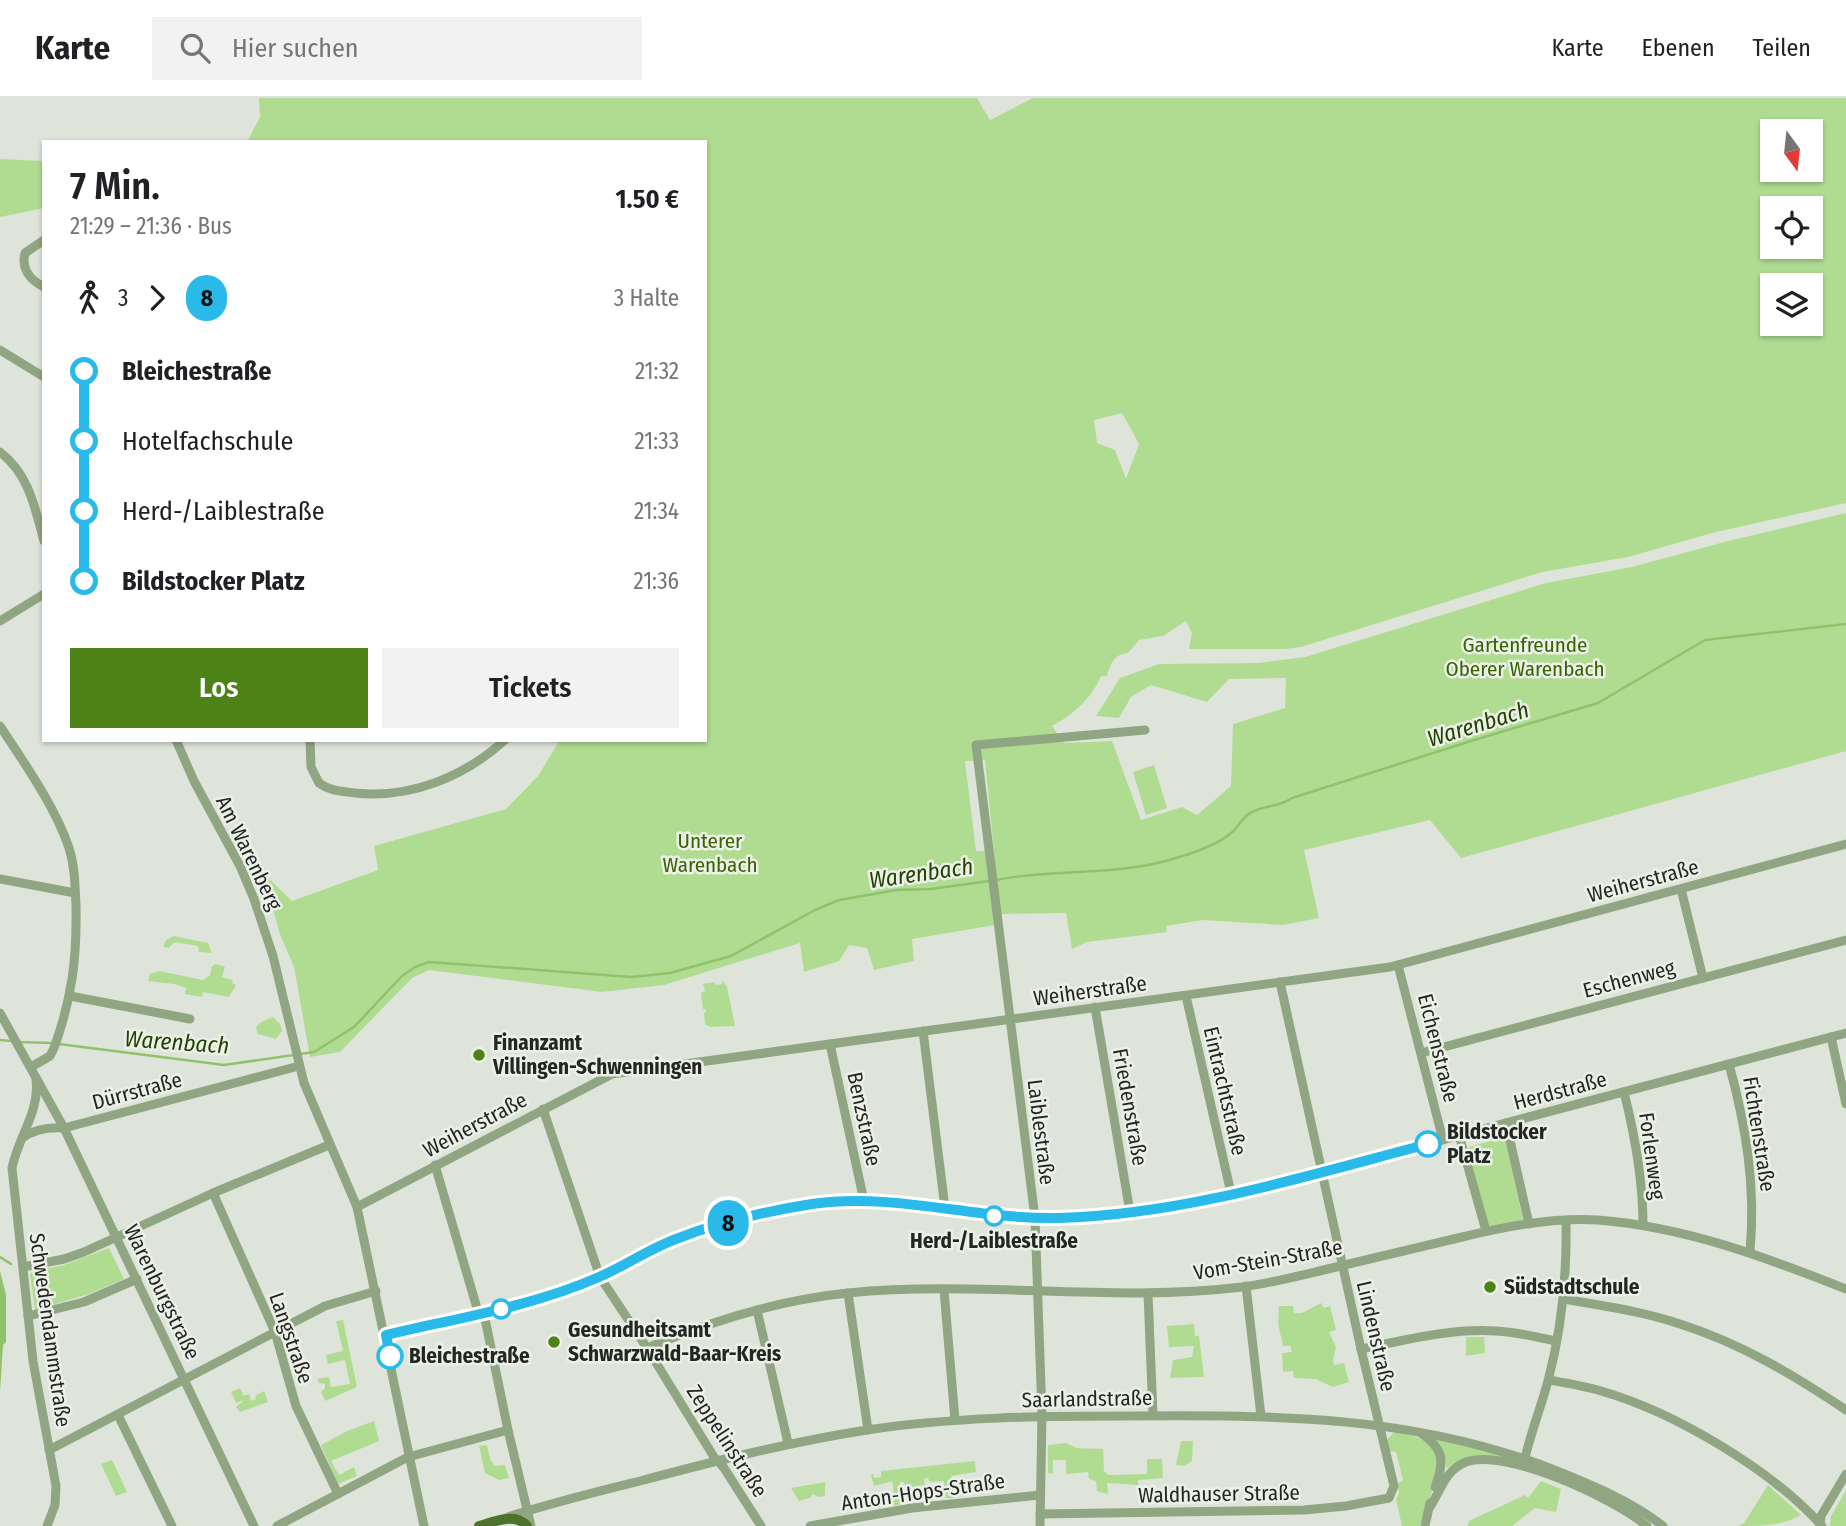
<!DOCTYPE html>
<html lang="de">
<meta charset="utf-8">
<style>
:root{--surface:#fff;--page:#f2f2f2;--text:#202124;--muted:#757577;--line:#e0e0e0;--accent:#4d8217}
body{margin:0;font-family:"Fira Sans Condensed",sans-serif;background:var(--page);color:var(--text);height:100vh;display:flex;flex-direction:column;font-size:26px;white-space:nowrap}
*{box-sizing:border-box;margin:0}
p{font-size:23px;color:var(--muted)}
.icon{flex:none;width:38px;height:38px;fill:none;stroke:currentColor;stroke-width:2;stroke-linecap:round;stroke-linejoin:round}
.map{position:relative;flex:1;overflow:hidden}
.panel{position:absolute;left:42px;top:42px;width:665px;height:602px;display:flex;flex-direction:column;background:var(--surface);border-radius:0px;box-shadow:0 2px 5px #0004}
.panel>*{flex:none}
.badge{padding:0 14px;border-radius:23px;font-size:24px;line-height:46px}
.needle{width:46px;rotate:165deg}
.fabs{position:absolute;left:1760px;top:21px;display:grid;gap:14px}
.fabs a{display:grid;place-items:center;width:63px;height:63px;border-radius:0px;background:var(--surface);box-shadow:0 2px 5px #0004;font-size:35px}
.map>.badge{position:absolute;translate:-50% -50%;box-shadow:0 0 0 4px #fff}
.legs{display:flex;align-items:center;gap:10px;height:77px;padding:0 28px;font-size:23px}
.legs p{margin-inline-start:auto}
.summary{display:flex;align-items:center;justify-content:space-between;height:119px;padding:0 28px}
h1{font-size:38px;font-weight:600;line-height:52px}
.cta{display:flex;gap:14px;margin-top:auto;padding:14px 28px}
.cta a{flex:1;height:80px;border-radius:0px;background:var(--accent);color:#fff;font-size:28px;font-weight:600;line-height:80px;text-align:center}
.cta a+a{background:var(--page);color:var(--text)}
ul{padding:0 28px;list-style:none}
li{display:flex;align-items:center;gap:24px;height:70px;font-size:26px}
li i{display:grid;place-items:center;width:10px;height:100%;margin:0 9px;background:currentColor}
li i::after{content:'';width:18px;height:18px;margin:-9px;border:5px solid;border-radius:50%;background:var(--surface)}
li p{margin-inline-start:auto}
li:first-child i{background:linear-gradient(#0000 50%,currentColor 0)}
li:last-child i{background:linear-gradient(currentColor 50%,#0000 0)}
header{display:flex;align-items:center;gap:42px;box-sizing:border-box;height:98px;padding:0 35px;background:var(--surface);border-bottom:2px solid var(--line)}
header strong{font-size:33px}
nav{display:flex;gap:38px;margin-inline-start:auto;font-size:24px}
.search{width:490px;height:63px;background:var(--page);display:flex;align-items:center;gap:18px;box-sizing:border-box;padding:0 24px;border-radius:0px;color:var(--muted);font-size:26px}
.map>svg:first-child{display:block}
</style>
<header>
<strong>Karte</strong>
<div class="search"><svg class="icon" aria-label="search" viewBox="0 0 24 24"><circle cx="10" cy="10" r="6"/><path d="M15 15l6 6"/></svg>Hier suchen</div>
<nav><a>Karte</a><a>Ebenen</a><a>Teilen</a></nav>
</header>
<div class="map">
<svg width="1846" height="1428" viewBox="0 0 1846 1428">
<rect width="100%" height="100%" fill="#dfe4db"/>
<g fill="#b0dc92" fill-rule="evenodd">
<path d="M259,0H977L990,22L1033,0H1846V405L1712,435L1628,459L1542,474L1301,549L1285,551H1189L1192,535L1186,523L1163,538L1139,542L1128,555C1113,557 1111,565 1107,578H1101C1092,600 1073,617 1052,628L1064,645L1112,643L1141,722L1182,709L1197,717L1231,688L1233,626L1285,610L1286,580L1229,581L1207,604L1151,587L1131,599L1119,620L1096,618L1120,580L1159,566L1258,565L1305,559L1546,485L1632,469L1728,443L1846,415V653L1461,760L1430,722L1304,752L1319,820L1283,827L1203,822L1166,828L1167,834L1087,844L1072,851L1066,815L1000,816L985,662L965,663L976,753H985L995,827L912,841L914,863L874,872L867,850L849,847L839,863L804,874L800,845L664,887L602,894L429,872L412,880L340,954L310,959L294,869L280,836L272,808L253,770L256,768L292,803L378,772L374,748L506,711L538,678L560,642H705V44H247L260,19ZM1773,33H1811V72H1773ZM1773,110H1811V149H1773ZM1773,187H1811V226H1773ZM1122,315L1139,346L1126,381L1115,352L1097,345L1094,322Z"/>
<polygon points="0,61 44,63 44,110 0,119"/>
<polygon points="1154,667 1167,710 1146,717 1133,674"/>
<polygon points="174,838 208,845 212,855 199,854 198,848 174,844 169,850 163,849 166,842"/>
<polygon points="216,866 225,869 222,879 233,882 232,885 236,887 229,899 203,894 202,899 185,896 186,890 174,886 148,883 150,876 159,873 203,882 210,877 212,868"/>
<polygon points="722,882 727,889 735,928 710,929 705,926 704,915 706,914 705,911 703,911 701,895 705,893 703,886 714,884 716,887 722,886"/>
<polygon points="273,919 280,926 282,933 276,941 258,936 256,929 261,924"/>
<polygon points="1505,1039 1523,1122 1489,1129 1468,1059 1469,1049"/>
<polygon points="109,1150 124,1181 89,1196 35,1212 30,1176 32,1174 64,1167"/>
<polygon points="1321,1205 1324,1210 1330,1208 1336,1232 1329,1234 1336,1249 1333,1262 1334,1267 1344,1265 1349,1284 1333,1289 1315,1281 1294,1280 1293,1273 1283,1274 1282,1255 1292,1254 1290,1248 1283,1248 1278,1225 1279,1208 1293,1208 1294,1215 1302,1215"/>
<polygon points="343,1222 357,1289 325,1303 321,1294 325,1290 325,1286 319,1285 317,1281 329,1279 331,1289 350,1286 345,1262 328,1266 326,1257 343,1253 336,1223"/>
<polygon points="1194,1226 1195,1238 1199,1238 1204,1279 1170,1280 1173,1262 1192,1259 1194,1248 1169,1249 1167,1228"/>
<polygon points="1466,1239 1484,1239 1485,1255 1466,1258"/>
<polygon points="240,1290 244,1298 249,1296 251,1303 256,1301 255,1298 264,1293 268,1304 240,1314 236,1309 244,1302 236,1305 231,1294"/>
<polygon points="374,1323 379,1343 331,1363 339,1377 354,1369 357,1378 338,1386 321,1347 347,1333"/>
<path d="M1393,1335C1402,1335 1411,1337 1419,1340C1455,1354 1427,1403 1420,1428H1402L1396,1401L1399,1395L1397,1386L1403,1382L1396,1354L1389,1353L1387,1342Z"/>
<polygon points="1433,1339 1520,1362 1461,1363 1446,1370 1445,1361"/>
<polygon points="1181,1343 1193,1343 1192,1363 1184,1368 1176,1367"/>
<polygon points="1066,1345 1077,1350 1103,1351 1104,1373 1108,1377 1147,1376 1147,1361 1162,1361 1163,1380 1138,1382 1138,1387 1107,1385 1108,1396 1097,1393 1096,1383 1089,1381 1088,1374 1066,1376 1066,1362 1053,1362 1053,1376 1048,1375 1048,1347"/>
<polygon points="487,1347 490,1361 495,1368 505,1367 509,1380 499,1382 485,1375 479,1348"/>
<polygon points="112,1362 127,1394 116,1398 101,1366"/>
<polygon points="975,1363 976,1374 951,1378 954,1400 946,1400 944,1383 930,1384 928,1380 924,1381 925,1387 905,1390 904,1384 900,1384 902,1406 894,1408 893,1385 890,1384 874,1388 871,1377 873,1376 874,1380 881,1379 881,1373"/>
<polygon points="1541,1383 1561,1391 1556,1414 1535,1410 1512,1428 1467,1428 1469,1423 1525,1397 1528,1400"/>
<polygon points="825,1384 825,1398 818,1399 813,1396 810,1400 799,1403 791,1390"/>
<path d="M1768,1387L1801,1417C1782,1428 1760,1428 1738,1428L1744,1425Z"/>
<polygon points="1846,1392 1846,1428 1830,1428 1831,1418"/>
</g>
<polygon fill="#90c26b" points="0,1173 6,1197 6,1244 3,1247 0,1294"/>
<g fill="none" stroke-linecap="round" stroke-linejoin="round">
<g stroke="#90c26b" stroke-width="2.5">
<path d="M996,782C1055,770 1116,779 1176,760C1193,755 1216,747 1230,736C1239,730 1241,719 1252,714C1265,707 1280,709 1292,700L1471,643L1598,605L1705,542L1846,526"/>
<polyline points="0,942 11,943"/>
<polyline points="17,944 53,945"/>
<polyline points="59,946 224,967 314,954 354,929 402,878 415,869 429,864 631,879 670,875 731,858 815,812 839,802 897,792 931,791 989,783"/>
<polyline points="0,1159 11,1166"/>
</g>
<g stroke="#90a682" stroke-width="9">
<path d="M44,142L25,155C21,171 30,182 44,189"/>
<polyline points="0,252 44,279"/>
<path d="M0,354C29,376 35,410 44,443"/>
<polyline points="0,523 44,496"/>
<path d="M0,628C23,663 56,710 69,750C75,769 75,788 76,808C77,861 72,900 54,950L50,958L31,969"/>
<polyline points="176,642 194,683 240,768 254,801 273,858 304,985 357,1109 424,1428"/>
<path d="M310,642L311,669L319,685C330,693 341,693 355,695C410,701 464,679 505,642"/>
<polyline points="0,781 75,795"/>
<polyline points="1681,791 1703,880"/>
<polyline points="1398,867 1443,1042"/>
<polyline points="70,898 190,921"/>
<polyline points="1186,898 1231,1095"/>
<polyline points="1095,909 1130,1114"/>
<polyline points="0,915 64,1030 254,1428"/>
<polyline points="923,933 945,1110"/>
<polyline points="1831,939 1846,1006"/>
<polyline points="830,946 864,1103"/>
<polyline points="1421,955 1846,842"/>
<path d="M1729,966C1746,1028 1756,1089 1750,1153"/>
<path d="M36,982C40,1014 18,1039 12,1070L33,1263L56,1388L55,1407L47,1428"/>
<path d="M1624,994C1635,1038 1643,1082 1643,1127"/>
<polyline points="543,1011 600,1179 647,1250 714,1359 724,1370 761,1428"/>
<polyline points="1506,1025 1529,1126"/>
<polyline points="1459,1037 1486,1133"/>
<path d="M22,1040C35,1031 49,1029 64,1030L299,968"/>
<polyline points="435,1067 479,1217"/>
<polyline points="213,1095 275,1234 296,1308 338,1396"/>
<polyline points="357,1109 612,976 1390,869 1846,746"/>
<polyline points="23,1169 64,1161 84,1154 213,1095 329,1047"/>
<polyline points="1246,1188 1261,1318"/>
<polyline points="944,1192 955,1322"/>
<polyline points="848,1195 868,1332"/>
<polyline points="1148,1196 1153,1317"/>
<path d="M1564,1201C1603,1208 1642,1213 1680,1226C1740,1245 1794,1277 1846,1312"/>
<polyline points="757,1212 788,1345"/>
<polyline points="484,1216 508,1332 531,1428"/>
<polyline points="28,1218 84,1204 137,1181"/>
<polyline points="386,1237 484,1216 537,1201 600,1179 678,1140 784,1111 816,1106 864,1103 898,1104 997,1118 1035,1120 1130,1114 1231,1095 1321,1074 1846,935"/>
<path d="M647,1250C711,1223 778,1202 848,1195C979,1182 1111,1205 1242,1189C1272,1185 1302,1177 1332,1170C1374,1160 1416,1150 1458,1140C1503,1129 1552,1119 1598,1122C1686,1129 1765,1159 1846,1191"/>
<path d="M1361,1251C1405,1242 1451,1230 1496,1233C1517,1234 1536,1239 1556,1243"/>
<path d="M1549,1282C1566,1285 1584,1288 1601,1293C1674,1314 1771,1371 1822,1428"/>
<polyline points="118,1317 172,1428"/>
<path d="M1421,1335C1444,1351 1445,1363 1435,1389"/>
<polyline points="49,1352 325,1208 376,1193"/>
<path d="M1525,1360C1531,1334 1541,1309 1548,1283C1562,1230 1567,1177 1566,1123"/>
<path d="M1430,1409C1441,1392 1445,1372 1466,1364C1508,1350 1614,1401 1647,1428"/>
<polyline points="1040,1416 1304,1412 1346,1408 1389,1400 1394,1388 1361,1251 1280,884"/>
<path d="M508,1419C551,1405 596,1394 640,1383C715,1363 790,1344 867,1332C953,1319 1041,1318 1129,1318C1277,1317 1417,1317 1557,1373C1594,1388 1631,1403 1663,1428"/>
<polyline points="1820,1427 1821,1418 1846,1376"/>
<polyline points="277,1428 408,1359 508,1332"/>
<polyline points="810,1428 912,1410 1040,1397"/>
<polyline points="1040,1428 1042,1316 1035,1120 976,647 1145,632"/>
<polyline points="1425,1428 1430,1405"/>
</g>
<path stroke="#4c722c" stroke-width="10" d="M479,1428C494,1424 515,1414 527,1428"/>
</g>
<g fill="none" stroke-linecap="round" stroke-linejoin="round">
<defs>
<path id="line-1" d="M390,1258L386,1237C457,1220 531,1209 599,1179C625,1168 649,1151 676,1141C719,1124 767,1113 812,1106C895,1094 976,1122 1059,1120C1182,1117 1310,1077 1428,1046"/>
</defs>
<use href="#line-1" stroke="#fff" stroke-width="16"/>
<use href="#line-1" stroke="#2abaea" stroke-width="10"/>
</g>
<g fill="#4d8217" stroke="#ecf1e8" stroke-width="2.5">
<circle cx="479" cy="957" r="7"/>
<circle cx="1490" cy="1189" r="7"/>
<circle cx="554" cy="1244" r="7"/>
</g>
<g fill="#fff" stroke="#2abaea" stroke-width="3.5">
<circle cx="1428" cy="1046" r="12"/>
<circle cx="994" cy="1118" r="9"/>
<circle cx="501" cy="1211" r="9"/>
<circle cx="390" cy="1258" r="12"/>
</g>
<g text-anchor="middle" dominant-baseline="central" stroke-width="5" stroke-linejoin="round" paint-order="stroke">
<g font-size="21" fill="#386404" stroke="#ecf1e8">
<text x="1525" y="547">Gartenfreunde<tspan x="1525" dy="24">Oberer Warenbach</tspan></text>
<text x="710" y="743">Unterer<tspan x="710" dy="24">Warenbach</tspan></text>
</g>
<g font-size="21" fill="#242623" stroke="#ecf1e8">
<text transform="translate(249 755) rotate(64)">Am Warenberg</text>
<text transform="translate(1643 783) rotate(-15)">Weiherstraße</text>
<text transform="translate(1629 881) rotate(-15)">Eschenweg</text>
<text transform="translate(1090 893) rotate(-8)">Weiherstraße</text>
<text transform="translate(1438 950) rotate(76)">Eichenstraße</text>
<text transform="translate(137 993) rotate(-15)">Dürrstraße</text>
<text transform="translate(1225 993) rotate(77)">Eintrachtstraße</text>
<text transform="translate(1560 993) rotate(-15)">Herdstraße</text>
<text transform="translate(1130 1009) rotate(80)">Friedenstraße</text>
<text transform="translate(864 1021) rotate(78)">Benzstraße</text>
<text transform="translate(475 1027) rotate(-28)">Weiherstraße</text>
<text transform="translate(1041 1034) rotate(83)">Laiblestraße</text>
<text transform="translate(1759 1036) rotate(81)">Fichtenstraße</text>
<text transform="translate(1652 1058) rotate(82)">Forlenweg</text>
<text transform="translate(1268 1162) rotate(-10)">Vom-Stein-Straße</text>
<text transform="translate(162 1194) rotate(64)">Warenburgstraße</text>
<text transform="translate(50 1232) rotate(82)">Schwedendammstraße</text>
<text transform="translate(1376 1238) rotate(77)">Lindenstraße</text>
<text transform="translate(291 1240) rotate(71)">Langstraße</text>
<text transform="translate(1087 1301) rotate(-1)">Saarlandstraße</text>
<text transform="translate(727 1343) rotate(57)">Zeppelinstraße</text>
<text transform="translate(923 1394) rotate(-8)">Anton-Hops-Straße</text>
<text transform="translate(1219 1396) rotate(-1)">Waldhauser Straße</text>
</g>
<g font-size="21" font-weight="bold" fill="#242623" stroke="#ecf1e8" text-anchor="start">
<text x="493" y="945">Finanzamt<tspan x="493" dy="24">Villingen-Schwenningen</tspan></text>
<text x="1504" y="1189">Südstadtschule</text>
<text x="568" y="1232">Gesundheitsamt<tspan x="568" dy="24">Schwarzwald-Baar-Kreis</tspan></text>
</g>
<g font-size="21" font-weight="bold" fill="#242623" stroke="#ecf1e8" text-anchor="start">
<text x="1447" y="1034">Bildstocker<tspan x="1447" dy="24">Platz</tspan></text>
<text x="994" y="1143" text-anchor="middle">Herd-/Laiblestraße</text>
<text x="409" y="1258">Bleichestraße</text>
</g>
<g font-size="23" font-style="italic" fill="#244303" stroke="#ecf1e8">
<text transform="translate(1478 626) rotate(-17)">Warenbach</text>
<text transform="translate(921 775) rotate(-8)">Warenbach</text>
<text transform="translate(177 944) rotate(4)">Warenbach</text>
</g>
</g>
</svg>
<div class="fabs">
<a><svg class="needle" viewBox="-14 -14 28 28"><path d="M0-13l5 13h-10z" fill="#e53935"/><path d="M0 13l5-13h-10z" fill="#757577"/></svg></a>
<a><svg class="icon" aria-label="locate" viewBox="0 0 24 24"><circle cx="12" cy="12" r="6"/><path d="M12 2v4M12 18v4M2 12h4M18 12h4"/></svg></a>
<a><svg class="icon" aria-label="layers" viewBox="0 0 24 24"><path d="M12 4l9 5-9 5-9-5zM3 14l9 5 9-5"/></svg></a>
</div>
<b class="badge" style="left:728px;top:1125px;background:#2abaea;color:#111">8</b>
<section class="panel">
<div class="summary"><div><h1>7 Min.</h1><p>21:29 – 21:36 · Bus</p></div><b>1.50 €</b></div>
<div class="legs"><svg class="icon" aria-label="walk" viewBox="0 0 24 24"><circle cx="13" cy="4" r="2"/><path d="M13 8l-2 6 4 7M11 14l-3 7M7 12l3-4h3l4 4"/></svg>3<svg class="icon" aria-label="forward" viewBox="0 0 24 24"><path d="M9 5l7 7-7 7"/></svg><b class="badge" style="background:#2abaea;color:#111">8</b><p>3 Halte</p></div>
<ul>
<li><i style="color:#2abaea"></i><b>Bleichestraße</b><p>21:32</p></li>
<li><i style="color:#2abaea"></i><span>Hotelfachschule</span><p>21:33</p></li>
<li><i style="color:#2abaea"></i><span>Herd-/Laiblestraße</span><p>21:34</p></li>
<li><i style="color:#2abaea"></i><b>Bildstocker Platz</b><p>21:36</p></li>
</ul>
<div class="cta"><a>Los</a><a>Tickets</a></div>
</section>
</div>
